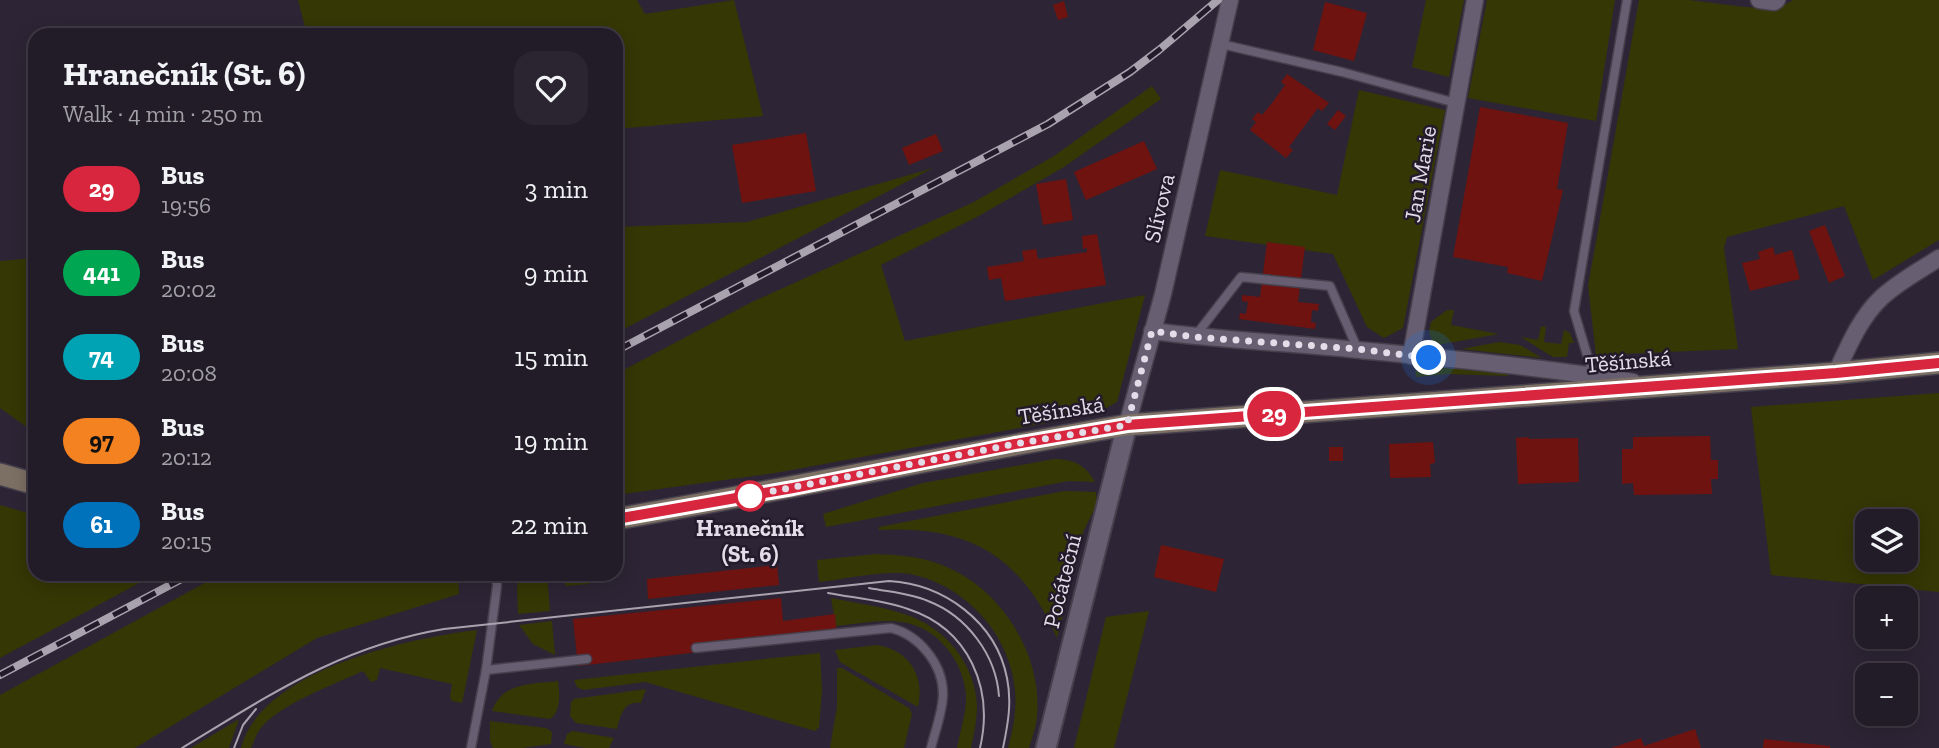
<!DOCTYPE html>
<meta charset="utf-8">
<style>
:root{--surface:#221c28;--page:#2a2530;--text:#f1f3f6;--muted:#a2a1a8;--line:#3f3a45}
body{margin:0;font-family:"Zilla Slab",serif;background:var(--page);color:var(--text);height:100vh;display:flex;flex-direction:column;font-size:26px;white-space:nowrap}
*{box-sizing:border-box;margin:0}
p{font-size:23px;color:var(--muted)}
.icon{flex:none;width:38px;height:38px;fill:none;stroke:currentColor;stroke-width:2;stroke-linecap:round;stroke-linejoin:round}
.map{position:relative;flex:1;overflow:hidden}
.drawer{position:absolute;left:28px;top:28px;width:595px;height:553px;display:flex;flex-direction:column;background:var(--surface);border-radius:21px;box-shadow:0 4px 18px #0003,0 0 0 2px var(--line)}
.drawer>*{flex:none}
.badge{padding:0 14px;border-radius:23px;font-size:24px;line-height:46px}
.buttons{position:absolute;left:1855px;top:509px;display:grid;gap:14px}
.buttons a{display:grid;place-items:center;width:63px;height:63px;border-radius:14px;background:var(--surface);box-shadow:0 4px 18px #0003,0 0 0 2px var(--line);font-size:35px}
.you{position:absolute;width:35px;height:35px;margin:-18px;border:5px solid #fff;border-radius:50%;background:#1a73e8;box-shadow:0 0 0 10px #1a73e833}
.map>.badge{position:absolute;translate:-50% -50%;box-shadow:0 0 0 4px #fff}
.round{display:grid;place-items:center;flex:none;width:74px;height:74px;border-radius:21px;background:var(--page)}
.overview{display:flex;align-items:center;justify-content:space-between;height:119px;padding:0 35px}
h1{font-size:33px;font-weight:800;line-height:52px}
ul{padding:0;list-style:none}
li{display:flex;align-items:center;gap:21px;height:84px;padding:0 35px}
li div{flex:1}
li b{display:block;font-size:26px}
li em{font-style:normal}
li .badge{min-width:77px;font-weight:700;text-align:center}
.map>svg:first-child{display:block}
</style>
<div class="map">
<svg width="1939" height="748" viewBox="0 0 1939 748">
<rect width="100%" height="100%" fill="#2d2535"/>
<g fill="#353705" fill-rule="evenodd">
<polygon points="298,0 637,0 645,14 734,0 763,116 616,129 616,35 307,35"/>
<polygon points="1426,0 1464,0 1449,77 1412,67"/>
<polygon points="1487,0 1615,0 1596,121 1468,98"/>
<polygon points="1639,0 1689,0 1744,7 1778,9 1793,0 1939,0 1939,240 1873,280 1844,206 1727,237 1724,248 1738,349 1596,355 1588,286"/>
<polygon points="1152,86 1161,99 1064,167 977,217 881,265 905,341 1145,295 1117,402 1095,414 775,473 616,495 616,374 752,302 972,203 1054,156"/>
<polygon points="1359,90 1445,110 1403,328 1384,338 1367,327 1333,254 1205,236 1220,170 1337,195"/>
<polygon points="933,168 616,333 616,227 747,222"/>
<polygon points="35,258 35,433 0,408 0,261"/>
<polygon points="1447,310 1454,310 1451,325 1499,334 1437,345 1433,343 1429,332 1431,322"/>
<polygon points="1541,326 1546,327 1544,342 1561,344 1564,330 1570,333 1574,343 1569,343 1567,357 1553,357 1521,337 1538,340"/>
<polygon points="1499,342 1520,345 1542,358 1461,349"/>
<polygon points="1428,363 1507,374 1508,376 1450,374 1416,377 1415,372"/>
<path d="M1939,393V592L1771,575L1751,407ZM1867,522H1906V560H1867Z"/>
<path d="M1054,459C1073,459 1086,465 1095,482L1069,481L826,527L823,514L923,483Z"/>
<path d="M1064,491L1096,492L1097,504L1084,530L1057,638C1021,556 969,525 879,530V527Z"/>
<polygon points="0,505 35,515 35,574 156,574 0,658"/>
<path d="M876,554C897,555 919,556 939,564C999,585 1043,653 1037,717C1036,727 1032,738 1029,748H1008C1013,729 1017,710 1015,690C1010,634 965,585 910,574C884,570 846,579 819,582L817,560Z"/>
<polygon points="221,574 458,574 459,594 317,638 135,748 0,748 0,695"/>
<polygon points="520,574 547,574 550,611 518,614 517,587"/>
<polygon points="561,574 588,574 595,580 589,584 566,586"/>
<path d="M831,598C855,603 881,606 904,614C944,626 975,663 977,705C977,720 974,734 971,748H957C960,731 967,712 966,694C963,660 937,627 902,622C881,619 857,624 836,626Z"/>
<polygon points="1149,611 1114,748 1074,748 1106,617"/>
<polygon points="552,621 555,655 533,644 519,625"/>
<path d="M477,630L462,703L452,701L450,697L452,684L380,668L377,680L371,682L363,671C335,684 280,704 261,728C256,734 254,741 251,748H241C261,670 409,638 477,630Z"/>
<path d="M877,645C909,650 925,676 918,707L840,662L835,650Z"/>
<polygon points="820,653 822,690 819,727 815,731 645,682 583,690 577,687 574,680"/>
<polygon points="837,668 842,668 909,708 912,714 904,748 830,748 837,706"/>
<path d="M558,681C560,694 561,712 550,719L492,711C502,682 532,684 558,681Z"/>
<path d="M646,689L641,703C623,701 621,715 617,729L576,723L570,716L571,702L574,699Z"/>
<polygon points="239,719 229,748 191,748"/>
<polygon points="490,721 546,728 552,732 551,744 522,748 493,748 490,741"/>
<polygon points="573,731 614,738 609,748 585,748 564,744 567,734"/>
</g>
<g fill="#6e130f">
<polygon points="1064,1 1068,17 1058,20 1053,5"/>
<polygon points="1325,2 1367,13 1354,61 1313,50"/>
<polygon points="1287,74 1329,103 1322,111 1318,108 1289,147 1293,150 1286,158 1250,130 1256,122 1252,119 1258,112 1262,115 1272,103 1285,85 1281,82"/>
<polygon points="1480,107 1568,123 1557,189 1563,190 1542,281 1507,273 1508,267 1453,257"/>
<polygon points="1338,110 1346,116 1335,130 1327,124"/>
<polygon points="806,133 816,191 742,203 732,145"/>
<polygon points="936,134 943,151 909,165 902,148"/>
<polygon points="1144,141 1157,169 1086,200 1074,172"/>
<polygon points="1066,179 1073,220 1043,225 1036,184"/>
<polygon points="1825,225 1845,276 1829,283 1809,231"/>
<polygon points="1097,234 1106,285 1005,301 1001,278 989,280 987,267 1024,261 1022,251 1036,249 1038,259 1087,252 1087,248 1083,249 1082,236"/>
<polygon points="1267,242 1305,247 1298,302 1319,304 1318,311 1312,310 1311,322 1316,323 1315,329 1239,319 1240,313 1246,314 1248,302 1242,301 1242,295 1260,297"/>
<polygon points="1773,247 1775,255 1792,250 1800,279 1750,291 1742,263 1760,259 1758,252"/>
<polygon points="1710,436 1711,460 1718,460 1718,479 1711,479 1712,494 1634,495 1633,483 1622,484 1622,449 1633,449 1633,437"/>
<polygon points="1529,437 1529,439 1578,438 1579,482 1518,484 1516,438"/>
<polygon points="1433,442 1435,463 1430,464 1431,477 1390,478 1389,444"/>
<rect x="1329" y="447" width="14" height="14"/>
<polygon points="1161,545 1224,559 1216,592 1154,577"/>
<polygon points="777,565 779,585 648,599 647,579"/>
<polygon points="781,598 783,621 835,614 837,636 578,666 573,619"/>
<polygon points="1695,729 1701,748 1611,748 1641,738 1644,746"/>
<polygon points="1764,739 1830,746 1830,748 1763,748"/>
</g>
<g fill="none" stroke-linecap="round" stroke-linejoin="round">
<defs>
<g id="service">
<polyline points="1221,44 1342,72 1456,103"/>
<polyline points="1196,335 1241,277 1330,286 1358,350"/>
<polyline points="1593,375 1574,311 1627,0"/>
<path d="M696,648L891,628C919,635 943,664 943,694C943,711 935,731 931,748"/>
<polyline points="486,670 587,659"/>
<polyline points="471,748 486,670 497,586 496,574"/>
</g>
<g id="minor">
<polyline points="1759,0 1774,2 1777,0"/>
<path d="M1152,331C1221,340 1290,343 1359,350C1450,359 1543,367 1633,382"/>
<polyline points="1411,356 1475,0"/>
<path d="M1836,373C1848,347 1860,318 1881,298C1898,282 1919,271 1939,258"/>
<polyline points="1127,425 1163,294 1230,0"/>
</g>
<polyline id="tertiary" points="1046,748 1127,425"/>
<g id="secondary">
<polyline points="0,474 35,484"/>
<path d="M616,519C787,489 956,454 1127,425L1836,373L1939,363"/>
</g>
</defs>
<use href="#service" stroke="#46404d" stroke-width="11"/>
<use href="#minor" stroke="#46404d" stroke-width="19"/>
<use href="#tertiary" stroke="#46404d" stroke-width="23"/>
<use href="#secondary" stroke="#46404d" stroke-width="24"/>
<use href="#service" stroke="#675e71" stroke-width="8"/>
<use href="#minor" stroke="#675e71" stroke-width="16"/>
<use href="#tertiary" stroke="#675e71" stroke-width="19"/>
<use href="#secondary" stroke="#7c6f64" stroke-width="21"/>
<g stroke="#a9a3af" stroke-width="2">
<path d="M869,588C889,592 910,593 928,601C967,616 996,655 999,696"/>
<path d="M828,593C854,598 882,600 908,609C969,629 994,688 980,748"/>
<path d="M182,748C270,695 341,646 444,629L889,581C944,584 996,622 1007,678C1012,702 1008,724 1003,748"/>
<polyline points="234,748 243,725 256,709"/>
</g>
<defs>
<g id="rail">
<polyline points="616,351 1048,124 1130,72 1159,50 1218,0"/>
<polyline points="0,675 191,574"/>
</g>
</defs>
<use href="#rail" stroke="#a9a3af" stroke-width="8"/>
<use href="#rail" stroke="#231b2b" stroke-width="5" stroke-dasharray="16" stroke-linecap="butt"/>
</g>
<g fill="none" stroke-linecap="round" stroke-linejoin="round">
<defs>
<polyline id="line" points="616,519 793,488 1015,444 1127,425 1836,373 1939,363"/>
</defs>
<use href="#line" stroke="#fff" stroke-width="16"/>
<use href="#line" stroke="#d7263d" stroke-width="10"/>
<polyline stroke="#e2dde8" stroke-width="7" stroke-dasharray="0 12.6" points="750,496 743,497 1015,444 1127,425 1152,331 1194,337 1358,349 1429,358"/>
</g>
<circle fill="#fff" stroke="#d7263d" stroke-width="3.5" cx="750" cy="496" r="14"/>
<g text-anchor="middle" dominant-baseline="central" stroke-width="5" stroke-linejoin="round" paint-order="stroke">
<g font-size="23" fill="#e2dde8" stroke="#231b2b">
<text transform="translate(1420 174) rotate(-80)">Jan Marie</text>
<text transform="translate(1159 208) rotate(-77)">Slívova</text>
<text transform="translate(1628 361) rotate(-5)">Těšínská</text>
<text transform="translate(1061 410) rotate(-9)">Těšínská</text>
<text transform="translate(1062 581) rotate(-76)">Počáteční</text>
</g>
<g font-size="23" font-weight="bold" fill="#e2dde8" stroke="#231b2b">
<text x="750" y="528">Hranečník<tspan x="750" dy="26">(St. 6)</tspan></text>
</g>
</g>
</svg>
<div class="buttons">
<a><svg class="icon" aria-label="layers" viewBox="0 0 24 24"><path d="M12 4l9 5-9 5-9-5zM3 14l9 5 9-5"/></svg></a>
<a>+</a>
<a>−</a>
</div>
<div class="you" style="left:1429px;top:358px"></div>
<b class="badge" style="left:1274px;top:414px;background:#d7263d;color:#fff">29</b>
<section class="drawer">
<div class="overview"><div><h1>Hranečník (St. 6)</h1><p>Walk · 4 min · 250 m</p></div><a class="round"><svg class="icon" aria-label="heart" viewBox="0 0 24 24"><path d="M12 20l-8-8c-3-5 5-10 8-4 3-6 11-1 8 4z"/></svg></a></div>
<ul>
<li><span class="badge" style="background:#d7263d;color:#fff">29</span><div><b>Bus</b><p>19:56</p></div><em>3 min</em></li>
<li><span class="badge" style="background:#00a651;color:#fff">441</span><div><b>Bus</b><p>20:02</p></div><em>9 min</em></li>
<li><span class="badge" style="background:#00a3b4;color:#fff">74</span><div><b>Bus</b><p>20:08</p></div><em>15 min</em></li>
<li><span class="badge" style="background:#f58220;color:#111">97</span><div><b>Bus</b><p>20:12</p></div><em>19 min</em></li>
<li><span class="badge" style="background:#0072bc;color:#fff">61</span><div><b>Bus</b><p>20:15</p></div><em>22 min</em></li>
</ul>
</section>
</div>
